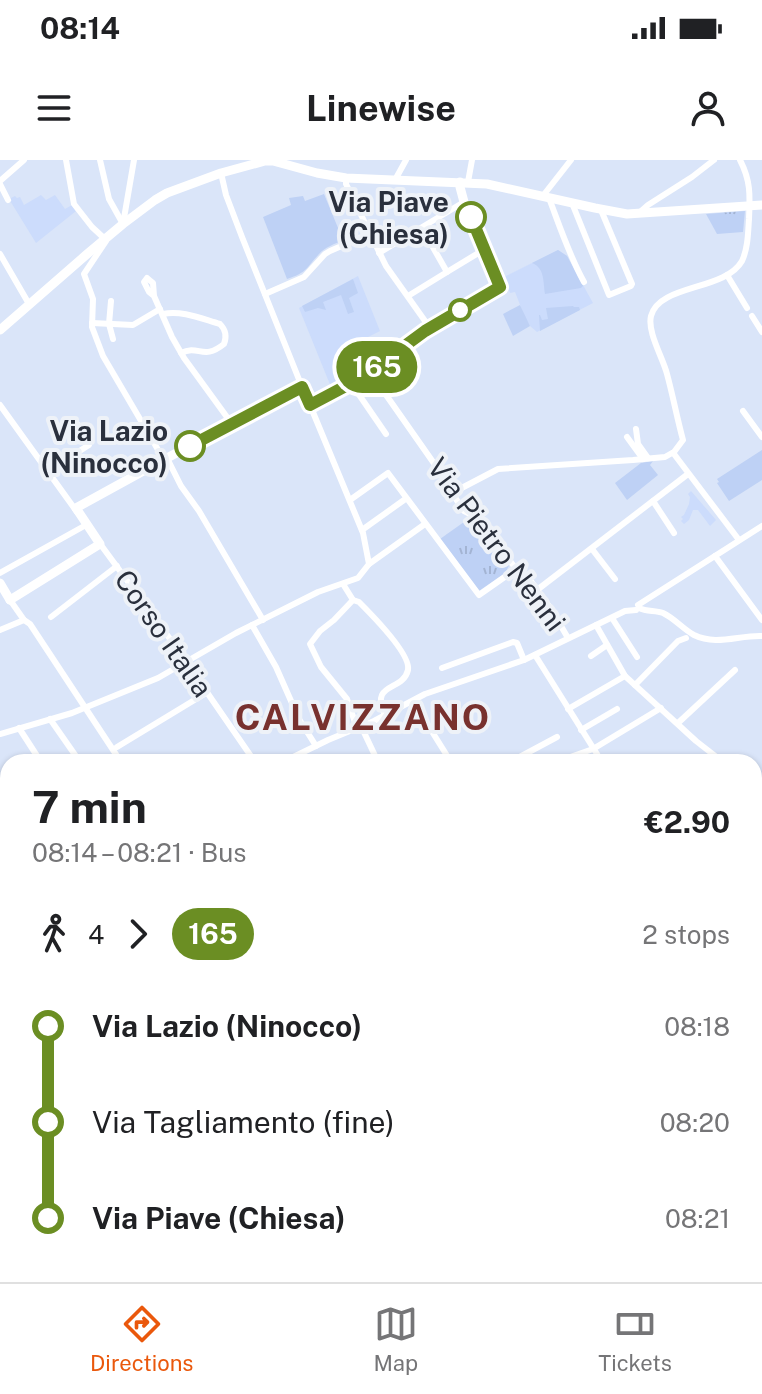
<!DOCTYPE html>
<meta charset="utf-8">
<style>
:root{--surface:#fff;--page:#f2f2f2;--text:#202124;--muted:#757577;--line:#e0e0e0;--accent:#ea580c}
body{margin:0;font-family:"Public Sans",sans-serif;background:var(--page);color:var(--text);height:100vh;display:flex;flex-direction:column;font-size:30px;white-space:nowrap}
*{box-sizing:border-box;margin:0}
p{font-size:26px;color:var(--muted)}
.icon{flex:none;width:44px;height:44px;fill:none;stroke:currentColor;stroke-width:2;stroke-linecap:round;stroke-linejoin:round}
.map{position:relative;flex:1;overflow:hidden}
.sheet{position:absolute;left:0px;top:594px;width:762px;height:528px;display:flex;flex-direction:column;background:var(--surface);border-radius:24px 24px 0 0;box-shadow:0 2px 6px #0004}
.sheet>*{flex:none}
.badge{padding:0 16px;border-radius:26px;font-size:28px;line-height:52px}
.map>.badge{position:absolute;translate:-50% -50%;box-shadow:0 0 0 4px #fff}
.legs{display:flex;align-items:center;gap:12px;height:88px;padding:0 32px;font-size:26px}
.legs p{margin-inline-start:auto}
.summary{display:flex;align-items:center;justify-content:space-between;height:136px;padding:0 32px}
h1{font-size:44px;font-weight:700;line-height:60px}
ul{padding:0 32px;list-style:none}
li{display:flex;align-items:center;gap:28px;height:96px;font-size:30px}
li i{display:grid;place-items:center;width:12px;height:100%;margin:0 10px;background:currentColor}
li i::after{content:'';width:20px;height:20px;margin:-10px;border:6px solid;border-radius:50%;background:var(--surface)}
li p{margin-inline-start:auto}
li:first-child i{background:linear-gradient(#0000 50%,currentColor 0)}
li:last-child i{background:linear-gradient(currentColor 50%,#0000 0)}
.status{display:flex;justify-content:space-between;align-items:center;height:56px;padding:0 40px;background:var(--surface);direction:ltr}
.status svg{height:22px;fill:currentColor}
header{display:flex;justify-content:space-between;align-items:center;height:104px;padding:0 32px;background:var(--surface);font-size:36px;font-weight:700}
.tabs{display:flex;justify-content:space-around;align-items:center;height:112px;border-top:2px solid var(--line);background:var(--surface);font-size:22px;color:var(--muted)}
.tabs a{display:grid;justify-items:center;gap:4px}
.tabs .current{color:var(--accent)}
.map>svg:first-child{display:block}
</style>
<div class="status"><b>08:14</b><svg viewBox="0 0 49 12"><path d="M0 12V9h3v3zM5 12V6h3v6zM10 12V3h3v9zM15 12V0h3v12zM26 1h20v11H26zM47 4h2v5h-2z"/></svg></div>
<header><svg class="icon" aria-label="menu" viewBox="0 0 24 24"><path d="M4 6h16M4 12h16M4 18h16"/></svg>Linewise<svg class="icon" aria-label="person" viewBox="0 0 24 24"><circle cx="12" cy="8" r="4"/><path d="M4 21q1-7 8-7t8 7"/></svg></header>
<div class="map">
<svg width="762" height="1122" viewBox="0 0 762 1122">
<defs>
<pattern id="park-tufts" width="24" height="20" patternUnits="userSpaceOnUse" patternTransform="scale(2)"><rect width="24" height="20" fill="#bed1f5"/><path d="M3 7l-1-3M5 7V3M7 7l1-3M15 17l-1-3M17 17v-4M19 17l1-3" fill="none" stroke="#a3b4d3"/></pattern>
</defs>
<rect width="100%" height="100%" fill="#dae5f9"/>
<g fill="#ccdcfc">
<polygon points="41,35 46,40 55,35 65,49 72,45 76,51 36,83 9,39 15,36 17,38 20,37 24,45"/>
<polygon points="558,90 567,96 593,143 537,172 530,166 524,155 515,132 510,133 504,117"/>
<polygon points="358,116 380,171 356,183 366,207 351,213 352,218 339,227 337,223 331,227 299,148"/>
<polygon points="691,331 716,360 710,366 698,350 693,350 689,360 684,364 681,361 683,359 681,357 684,355 689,344 690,337 688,334"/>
<polygon points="8,1079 8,1114 39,1114 30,1122 7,1122 0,1114 0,1087"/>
</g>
<g fill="#bed1f5">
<path d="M324,34L343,80C335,84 325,87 319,94C305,109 308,112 287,119L263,57L291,45L289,38L303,36L305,41Z"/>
<path d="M558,90L567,96L583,126L581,128L545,134C543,122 545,108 532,103Z"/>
<polygon points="353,119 358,133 349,138 354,152 348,154 341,135 323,142 326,150 318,148 305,152 302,146"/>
<polygon points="520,145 530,166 513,176 503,154"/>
<polygon points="573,146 574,147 579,147 580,150 540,171 539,155 540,155 542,160 548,159 546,148"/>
<polygon points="762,290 762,320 729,341 717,323 719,322 717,319"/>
<polygon points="653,301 650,305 658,315 627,340 615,323 641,303"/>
</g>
<g fill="url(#park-tufts)">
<polygon points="745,51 743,72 717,74 706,54"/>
<polygon points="471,357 475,358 510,404 505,413 479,431 440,379"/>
</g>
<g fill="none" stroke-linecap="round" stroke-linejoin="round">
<polyline stroke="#7896d1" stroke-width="2" points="754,738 762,736"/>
<g stroke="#fff" stroke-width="6">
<polyline points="66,0 74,44 92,67 105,79"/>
<polyline points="100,0 109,39 123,64"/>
<polyline points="221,13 226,35 242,77 302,227"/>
<polyline points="346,18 346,24 386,106 430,168"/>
<polyline points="395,20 406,0"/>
<polyline points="0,21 24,0"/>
<polyline points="468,22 472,0"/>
<polyline points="0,24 8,40"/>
<polyline points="542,37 571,0"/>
<path d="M549,38C560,67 569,95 584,122"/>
<polyline points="572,43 609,135 631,126 632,124 601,50"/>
<polyline points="639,53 648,45 692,17 714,0"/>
<polyline points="123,64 134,0"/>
<polyline points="106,81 84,114 93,139 92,167 103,196 164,300"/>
<polyline points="379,93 464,42"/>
<polyline points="0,94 29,144"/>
<polyline points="447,112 485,89"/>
<polyline points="727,115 747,148"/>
<polyline points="265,134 304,117 325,94 330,91 369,74"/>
<polyline points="154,136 149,132 144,122 147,118 153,123 154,136 172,177 184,198 232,264"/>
<polyline points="408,136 447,112 422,68"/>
<polyline points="111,141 109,164 113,179"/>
<path d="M163,154C182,150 202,159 220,164C226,170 227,176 224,184C203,201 199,184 181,193"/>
<polyline points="752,156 762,172"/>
<polyline points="92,163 133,165 160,149"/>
<polyline points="370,212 454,332 456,339 464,351 478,358 516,409 530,420 551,449 568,478"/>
<polyline points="351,223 386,274"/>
<polyline points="0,245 77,352"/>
<polyline points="743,251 762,277"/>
<polyline points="636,269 638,284 648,298"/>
<polyline points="627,277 643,299"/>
<path d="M674,292L683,280C677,258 673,236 667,214C663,198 647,172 651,156C659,124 725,131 742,101C748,88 748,73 749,59C750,36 751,21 740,0"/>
<polyline points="674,294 739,380"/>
<polyline points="167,298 181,326 199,351 263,460"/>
<polyline points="48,311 89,285 88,281 78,265"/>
<polyline points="454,332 498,309 633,300 665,297 672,293"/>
<polyline points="350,340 388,313 479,435 516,409"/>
<polyline points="653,341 674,373"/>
<polyline points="362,370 404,340"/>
<polyline points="98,381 173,483 255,602"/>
<polyline points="592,389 615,419"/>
<polyline points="715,396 762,460"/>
<polyline points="369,404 425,364"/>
<polyline points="0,413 86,365"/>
<path d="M343,424L353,440L359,442C370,453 411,494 408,510C403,532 369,522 385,555"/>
<polyline points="537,430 688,314"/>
<polyline points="10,440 24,460 30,464 121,602"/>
<polyline points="353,440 334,460 320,471 310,484 321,507 347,539 357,568"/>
<polyline points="638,445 762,366"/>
<path d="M639,448C647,452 655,450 663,453C674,458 683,469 694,475C716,486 739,475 762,476"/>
<polyline points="51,457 117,406"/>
<polyline points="612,458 637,497"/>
<polyline points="252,465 276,507 299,559 316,586"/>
<polyline points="596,465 625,516 696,581 723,602"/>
<polyline points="0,470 24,460"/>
<polyline points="535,495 602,602"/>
<polyline points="591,496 607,485"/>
<polyline points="442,508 513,482 517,483 524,500"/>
<polyline points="635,525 678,481 686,478"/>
<polyline points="568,549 625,516"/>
<polyline points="50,559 80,602"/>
<polyline points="426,562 451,602"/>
<polyline points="678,563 735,510"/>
<polyline points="361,566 378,602"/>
<polyline points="19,568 41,602"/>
<polyline points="581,570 617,549"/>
<polyline points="0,574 72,553 158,518 236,473 318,432 358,418 369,404 363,373 310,245"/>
<polyline points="117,587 206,533"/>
<polyline points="283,602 328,580 374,561 425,534 524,500 625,451 636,450"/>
<polyline points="513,602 514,600 557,577"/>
<polyline points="556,602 593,589 661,548"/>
<polyline points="754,634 762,644"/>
<polyline points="754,668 762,662"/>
<polyline points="754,744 762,742"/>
<polyline points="0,827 8,828"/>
<polyline points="0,835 6,846"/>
<polyline points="0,862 8,842"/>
<polyline points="0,891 6,924 0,945"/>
<polyline points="754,942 761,936"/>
<polyline points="754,973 762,967"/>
<polyline points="0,976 8,981"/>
<polyline points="0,996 8,1001"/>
<polyline points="754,1010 762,1004"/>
<polyline points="0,1041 8,1049"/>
<polyline points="754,1058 762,1070"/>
<polyline points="0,1083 8,1076"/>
<polyline points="229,1114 233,1122"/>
<polyline points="290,1114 295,1122"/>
<polyline points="396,1114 401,1122"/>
<polyline points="459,1114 464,1122"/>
<polyline points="624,1114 629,1122"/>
<polyline points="71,1122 81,1114"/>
<polyline points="264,1122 277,1114"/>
<polyline points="311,1122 314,1120"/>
<polyline points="406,1122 418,1114"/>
</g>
<g stroke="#fff" stroke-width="9">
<polyline points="0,170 86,95 123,64 155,40 167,33 221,13 265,1 273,1 317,13 346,18 487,24 595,48 627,54 762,45"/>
<polyline points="0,423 10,440"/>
<polyline points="10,440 100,384 76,348 167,298 302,227 310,245 361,218 425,171 500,127 464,42 460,27 460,22"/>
</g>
</g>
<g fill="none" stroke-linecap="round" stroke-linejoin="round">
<defs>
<polyline id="line-1" points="190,286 302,227 310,245 361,218 425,171 500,127 471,57"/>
</defs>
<use href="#line-1" stroke="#fff" stroke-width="18"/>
<use href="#line-1" stroke="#6b8e23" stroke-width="12"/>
</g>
<g fill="#fff" stroke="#6b8e23" stroke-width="4">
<circle cx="471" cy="57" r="14"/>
<circle cx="460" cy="150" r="10"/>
<circle cx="190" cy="286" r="14"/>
</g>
<g text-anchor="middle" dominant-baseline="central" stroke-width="8" stroke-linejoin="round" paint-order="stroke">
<g font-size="28" font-weight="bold" fill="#2a303d" stroke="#eef2f8" text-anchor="end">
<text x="449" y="41">Via Piave<tspan x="449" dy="32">(Chiesa)</tspan></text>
<text x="168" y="270">Via Lazio<tspan x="168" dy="32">(Ninocco)</tspan></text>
</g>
<g font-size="28" fill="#2a303d" stroke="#eef2f8">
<text transform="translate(497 384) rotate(53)">Via Pietro Nenni</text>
<text transform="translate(164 473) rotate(55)">Corso Italia</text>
</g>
<g font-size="36" font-weight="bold" letter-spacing="2" fill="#78312e" stroke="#eef2f8">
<text x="363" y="557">CALVIZZANO</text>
</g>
</g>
</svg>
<b class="badge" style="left:377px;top:207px;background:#6b8e23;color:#fff">165</b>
<section class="sheet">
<div class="summary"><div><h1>7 min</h1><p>08:14 – 08:21 · Bus</p></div><b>€2.90</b></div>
<div class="legs"><svg class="icon" aria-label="walk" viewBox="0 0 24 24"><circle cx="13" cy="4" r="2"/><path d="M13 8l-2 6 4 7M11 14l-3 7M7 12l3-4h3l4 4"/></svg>4<svg class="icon" aria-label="forward" viewBox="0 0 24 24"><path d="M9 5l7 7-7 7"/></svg><b class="badge" style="background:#6b8e23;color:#fff">165</b><p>2 stops</p></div>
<ul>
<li><i style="color:#6b8e23"></i><b>Via Lazio (Ninocco)</b><p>08:18</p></li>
<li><i style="color:#6b8e23"></i><span>Via Tagliamento (fine)</span><p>08:20</p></li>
<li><i style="color:#6b8e23"></i><b>Via Piave (Chiesa)</b><p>08:21</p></li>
</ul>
</section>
</div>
<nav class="tabs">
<a class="current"><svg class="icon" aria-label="directions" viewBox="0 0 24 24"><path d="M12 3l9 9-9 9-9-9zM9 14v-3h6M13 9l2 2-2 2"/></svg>Directions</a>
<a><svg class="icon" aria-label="map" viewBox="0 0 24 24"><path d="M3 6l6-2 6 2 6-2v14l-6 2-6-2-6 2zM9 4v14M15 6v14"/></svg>Map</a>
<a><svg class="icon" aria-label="tickets" viewBox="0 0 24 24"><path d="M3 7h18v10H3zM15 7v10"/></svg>Tickets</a>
</nav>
